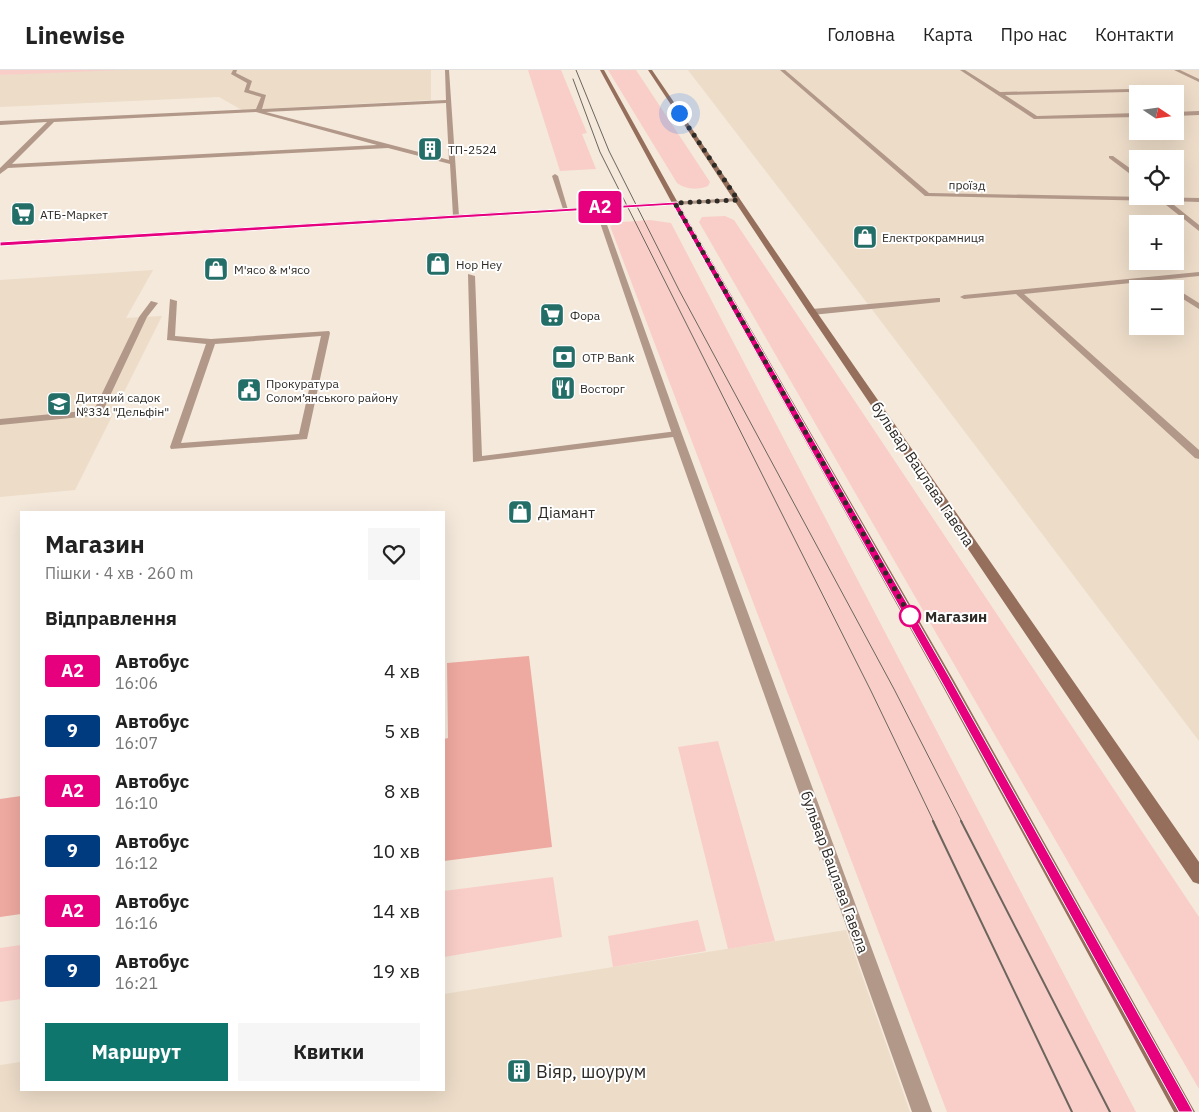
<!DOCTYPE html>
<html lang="uk">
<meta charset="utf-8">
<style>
:root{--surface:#fff;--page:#f6f6f6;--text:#222;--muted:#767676;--line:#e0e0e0;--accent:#0f766e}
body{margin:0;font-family:"IBM Plex Sans",sans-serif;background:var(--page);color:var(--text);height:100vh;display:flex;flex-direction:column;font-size:19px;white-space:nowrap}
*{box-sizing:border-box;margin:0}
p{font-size:16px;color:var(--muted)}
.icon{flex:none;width:28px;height:28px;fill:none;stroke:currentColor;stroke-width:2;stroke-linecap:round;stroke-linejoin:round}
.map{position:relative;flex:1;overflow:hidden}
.details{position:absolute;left:20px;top:441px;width:425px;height:580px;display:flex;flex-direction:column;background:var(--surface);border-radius:0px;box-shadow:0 5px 20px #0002}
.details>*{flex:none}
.badge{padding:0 10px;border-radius:4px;font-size:18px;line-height:32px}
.needle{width:32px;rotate:103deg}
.controls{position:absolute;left:1129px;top:15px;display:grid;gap:10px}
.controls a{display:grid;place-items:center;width:55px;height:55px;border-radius:0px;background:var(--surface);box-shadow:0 5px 20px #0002;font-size:25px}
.you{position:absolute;width:25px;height:25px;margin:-12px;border:4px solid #fff;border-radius:50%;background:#1a73e8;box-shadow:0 0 0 8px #1a73e833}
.map>.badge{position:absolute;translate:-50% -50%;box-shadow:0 0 0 2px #fff}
h2{padding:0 25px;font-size:19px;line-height:45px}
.round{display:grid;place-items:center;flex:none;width:52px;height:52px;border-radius:0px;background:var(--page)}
.head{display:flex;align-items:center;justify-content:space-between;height:85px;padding:0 25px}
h1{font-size:24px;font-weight:700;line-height:38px}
.primary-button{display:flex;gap:10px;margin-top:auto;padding:10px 25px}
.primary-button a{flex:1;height:58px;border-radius:0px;background:var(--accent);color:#fff;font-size:20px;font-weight:700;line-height:58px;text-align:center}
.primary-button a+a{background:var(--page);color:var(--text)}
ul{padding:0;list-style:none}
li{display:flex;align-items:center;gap:15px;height:60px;padding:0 25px}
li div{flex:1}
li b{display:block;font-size:19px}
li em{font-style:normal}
li .badge{min-width:55px;font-weight:700;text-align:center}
header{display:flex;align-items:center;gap:30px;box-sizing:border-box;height:70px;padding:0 25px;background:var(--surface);border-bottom:1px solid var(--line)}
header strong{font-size:24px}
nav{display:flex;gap:28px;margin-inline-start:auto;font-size:18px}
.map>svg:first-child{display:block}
</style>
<header>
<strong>Linewise</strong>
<nav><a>Головна</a><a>Карта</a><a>Про нас</a><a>Контакти</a></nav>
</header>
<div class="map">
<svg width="1199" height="1042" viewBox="0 0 1199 1042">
<rect width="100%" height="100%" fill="#f4e9db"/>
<g fill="#ecdcc8" fill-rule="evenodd">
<polygon points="0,0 431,0 431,30 242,40 219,27 0,37"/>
<path d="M688,0H1199V671L874,242ZM1138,24H1175V61H1138ZM1138,89H1175V126H1138ZM1138,154H1175V191H1138ZM1138,219H1175V256H1138Z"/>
<polygon points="153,200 126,248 162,246 75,420 0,427 0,210"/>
<polygon points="846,860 910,1042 0,1042 0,995 21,992 21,1020 444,1020 444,924"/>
</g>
<g fill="#f9cec8">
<polygon points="0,0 122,0 0,5"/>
<polygon points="528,0 561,0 587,63 582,64 596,99 560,101"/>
<path d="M608,0H636L710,112L708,116C698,120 686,120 677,113Z"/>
<polygon points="725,146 734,150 1199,847 1199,1019 699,152 702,147"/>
<polygon points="650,150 671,153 1136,1042 947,1042 610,156 622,152"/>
<polygon points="718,671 775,871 728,879 678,677"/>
<polygon points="553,807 562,867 444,887 444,821"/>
<polygon points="698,850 706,881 613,897 608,866"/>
<polygon points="21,875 21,929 0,932 0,878"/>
</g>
<g fill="#eea9a0">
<polygon points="529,586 552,777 444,791 444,669 448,668 447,593"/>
<polygon points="21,726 21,844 0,847 0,729"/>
</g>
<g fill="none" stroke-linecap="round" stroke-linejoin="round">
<g fill="#b29889" fill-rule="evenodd">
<path d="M233,0H237L236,3L252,11L249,20L266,25L262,39L446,30L445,0H449L459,146L456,148L453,146L450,94L388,78L8,98L0,104V98L47,52L0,55V51L256,39L261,27L244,22L247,13L231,4ZM446,33L449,90L266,42ZM256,42L377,75L12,94L54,52Z"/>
<polygon points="780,0 785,0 929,123 1199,128 1199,132 1169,131 1199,155 1199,161 1161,131 925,126"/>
<polygon points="960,0 965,0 1000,22 1131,19 1140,24 1138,24 1138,26 1128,22 1005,25 1037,46 1138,43 1138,47 1034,49"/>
<polygon points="1174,0 1180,0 1199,9 1199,12"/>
<polygon points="1199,41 1199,45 1175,46 1175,42"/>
<polygon points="1109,86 1113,86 1138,104 1138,110 1109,88"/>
<polygon points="555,104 558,106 568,140 563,139 552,106"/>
<polygon points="1199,202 1199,206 1024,224 1199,380 1199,389 1195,388 1016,224 964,229 960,227 964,225"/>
<polygon points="468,204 475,206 482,386 677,361 681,362 681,366 473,392"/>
<polygon points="1175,218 1199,233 1199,239 1175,224 1175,219 1172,219"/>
<polygon points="937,228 940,228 940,232 812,245 808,242 812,239"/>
<path d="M170,229L177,231L175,266L211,269L329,261L330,263L307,369L171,379L170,377L206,274L167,270ZM321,266L299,364L181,373L215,274Z"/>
<polygon points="151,231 158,233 147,247 101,345 0,355 0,349 94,340 139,247"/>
</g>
<polygon fill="#b29889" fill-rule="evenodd" points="598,136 601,138 682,364 932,1042 912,1042 672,364 595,138"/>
<polygon fill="#b29889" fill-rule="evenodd" points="738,128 740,129 740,131 0,176 0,172"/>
<g fill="#956f5b" fill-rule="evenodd">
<polygon points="600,0 604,0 678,133 953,609 1195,1042 1174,1042 943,617 672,133"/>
<polygon points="648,0 652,0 816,241 1199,792 1199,814 1193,812 808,242"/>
</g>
<g stroke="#6b655d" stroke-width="1">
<polyline points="576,0 609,81 679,220 894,619 962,752"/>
<polyline points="573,9 600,82 871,621 934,752"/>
</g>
<g stroke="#6b655d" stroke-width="2">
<polyline points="933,751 1072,1042"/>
<polyline points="961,751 1110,1042"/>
</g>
</g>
<polygon fill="#e6007e" stroke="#fff" points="677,132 951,610 1190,1036 1193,1042 1179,1042 944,616 673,135 0,176 0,172"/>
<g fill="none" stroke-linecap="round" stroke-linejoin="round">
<polyline stroke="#2e2a25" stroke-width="5" stroke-dasharray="0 9" points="679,43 738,130 675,133 910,546"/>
</g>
<defs>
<symbol id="building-square" viewBox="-11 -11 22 22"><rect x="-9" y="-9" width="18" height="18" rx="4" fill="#246e68" stroke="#fff"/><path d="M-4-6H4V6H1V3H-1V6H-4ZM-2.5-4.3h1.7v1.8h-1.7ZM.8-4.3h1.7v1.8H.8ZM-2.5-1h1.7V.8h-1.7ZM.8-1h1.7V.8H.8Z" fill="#fff"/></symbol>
<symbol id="supermarket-square" viewBox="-11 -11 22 22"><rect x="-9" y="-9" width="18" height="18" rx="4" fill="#246e68" stroke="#fff"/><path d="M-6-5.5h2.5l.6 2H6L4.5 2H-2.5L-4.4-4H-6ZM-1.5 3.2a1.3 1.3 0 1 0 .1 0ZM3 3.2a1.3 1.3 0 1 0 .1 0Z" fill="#fff"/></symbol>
<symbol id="shop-square" viewBox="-11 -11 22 22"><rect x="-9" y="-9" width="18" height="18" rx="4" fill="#246e68" stroke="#fff"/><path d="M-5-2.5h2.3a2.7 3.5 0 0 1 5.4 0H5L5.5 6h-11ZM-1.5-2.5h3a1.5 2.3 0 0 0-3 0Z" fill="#fff"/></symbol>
<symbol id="bank-square" viewBox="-11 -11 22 22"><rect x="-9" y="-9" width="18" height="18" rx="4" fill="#246e68" stroke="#fff"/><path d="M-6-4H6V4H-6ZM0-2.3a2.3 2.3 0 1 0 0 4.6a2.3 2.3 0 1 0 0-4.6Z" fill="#fff"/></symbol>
<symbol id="restaurant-square" viewBox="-11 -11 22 22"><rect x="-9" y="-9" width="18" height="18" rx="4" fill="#246e68" stroke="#fff"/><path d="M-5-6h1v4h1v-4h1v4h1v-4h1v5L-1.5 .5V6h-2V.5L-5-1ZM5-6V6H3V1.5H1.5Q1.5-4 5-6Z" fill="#fff"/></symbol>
<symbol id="civic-square" viewBox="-11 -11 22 22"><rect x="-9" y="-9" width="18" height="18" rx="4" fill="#246e68" stroke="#fff"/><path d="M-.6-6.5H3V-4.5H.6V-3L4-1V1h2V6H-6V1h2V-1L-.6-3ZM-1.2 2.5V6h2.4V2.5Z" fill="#fff"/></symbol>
<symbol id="school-square" viewBox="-11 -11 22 22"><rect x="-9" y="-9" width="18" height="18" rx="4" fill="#246e68" stroke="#fff"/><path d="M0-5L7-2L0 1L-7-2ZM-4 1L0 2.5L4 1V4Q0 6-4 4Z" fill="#fff"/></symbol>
</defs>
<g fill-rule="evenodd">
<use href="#building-square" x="416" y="65" width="28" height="28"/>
<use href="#supermarket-square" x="9" y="130" width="28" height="28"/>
<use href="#shop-square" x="851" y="153" width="28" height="28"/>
<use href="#shop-square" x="424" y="180" width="28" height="28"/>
<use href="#shop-square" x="202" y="185" width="28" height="28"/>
<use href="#supermarket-square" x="538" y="231" width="28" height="28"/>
<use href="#bank-square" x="550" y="273" width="28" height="28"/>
<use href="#restaurant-square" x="549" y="304" width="28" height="28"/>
<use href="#civic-square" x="235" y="306" width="28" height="28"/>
<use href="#school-square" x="45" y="320" width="28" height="28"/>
<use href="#shop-square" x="506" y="428" width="28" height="28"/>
<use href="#building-square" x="505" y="987" width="28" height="28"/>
</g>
<circle fill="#fff" stroke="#e6007e" stroke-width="2.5" cx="910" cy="546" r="10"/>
<g text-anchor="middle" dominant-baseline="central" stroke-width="4" stroke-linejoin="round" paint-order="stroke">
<g font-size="12" fill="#2e2a25" stroke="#fff" text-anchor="start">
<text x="448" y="79">ТП-2524</text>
<text x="40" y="144">АТБ-Маркет</text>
<text x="882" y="167">Електрокрамниця</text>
<text x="456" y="194">Hop Hey</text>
<text x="234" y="199">М'ясо &amp; м'ясо</text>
<text x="570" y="245">Фора</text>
<text x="582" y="287">OTP Bank</text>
<text x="266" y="313">Прокуратура<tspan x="266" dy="14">Солом’янського району</tspan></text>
<text x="580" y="318">Восторг</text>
<text x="76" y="327">Дитячий садок<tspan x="76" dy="14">№334 "Дельфін"</tspan></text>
</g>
<g font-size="12" fill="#2e2a25" stroke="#fff">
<text transform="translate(967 115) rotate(1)">проїзд</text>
</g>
<g font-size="15" fill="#2e2a25" stroke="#fff">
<text transform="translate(923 404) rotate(56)">бульвар Вацлава Гавела</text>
<text transform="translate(835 802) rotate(70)">бульвар Вацлава Гавела</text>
</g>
<g font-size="15" fill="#2e2a25" stroke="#fff" text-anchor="start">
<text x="538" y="442">Діамант</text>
</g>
<g font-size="15" font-weight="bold" fill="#2e2a25" stroke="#fff" text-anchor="start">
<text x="925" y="546">Магазин</text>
</g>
<g font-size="18" fill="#2e2a25" stroke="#fff" text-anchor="start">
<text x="536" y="1001">Віяр, шоурум</text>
</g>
</g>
</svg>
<div class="controls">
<a><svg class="needle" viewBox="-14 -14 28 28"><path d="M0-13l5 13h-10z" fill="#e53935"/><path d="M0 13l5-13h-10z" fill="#767676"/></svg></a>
<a><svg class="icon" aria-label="locate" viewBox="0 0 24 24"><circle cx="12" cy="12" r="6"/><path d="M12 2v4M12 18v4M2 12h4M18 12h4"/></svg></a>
<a>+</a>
<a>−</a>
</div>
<div class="you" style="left:679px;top:43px"></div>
<b class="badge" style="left:600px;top:137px;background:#e6007e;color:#fff">А2</b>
<section class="details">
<div class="head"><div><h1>Магазин</h1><p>Пішки · 4 хв · 260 m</p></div><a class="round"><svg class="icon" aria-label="heart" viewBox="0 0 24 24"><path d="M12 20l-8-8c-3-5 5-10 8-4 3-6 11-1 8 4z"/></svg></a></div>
<h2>Відправлення</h2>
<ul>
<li><span class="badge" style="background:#e6007e;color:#fff">А2</span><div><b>Автобус</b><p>16:06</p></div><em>4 хв</em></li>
<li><span class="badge" style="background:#003b80;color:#fff">9</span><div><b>Автобус</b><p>16:07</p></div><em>5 хв</em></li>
<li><span class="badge" style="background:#e6007e;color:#fff">А2</span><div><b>Автобус</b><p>16:10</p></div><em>8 хв</em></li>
<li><span class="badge" style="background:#003b80;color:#fff">9</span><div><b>Автобус</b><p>16:12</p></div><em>10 хв</em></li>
<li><span class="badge" style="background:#e6007e;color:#fff">А2</span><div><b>Автобус</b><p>16:16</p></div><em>14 хв</em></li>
<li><span class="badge" style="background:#003b80;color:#fff">9</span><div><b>Автобус</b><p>16:21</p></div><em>19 хв</em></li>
</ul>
<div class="primary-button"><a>Маршрут</a><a>Квитки</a></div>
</section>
</div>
